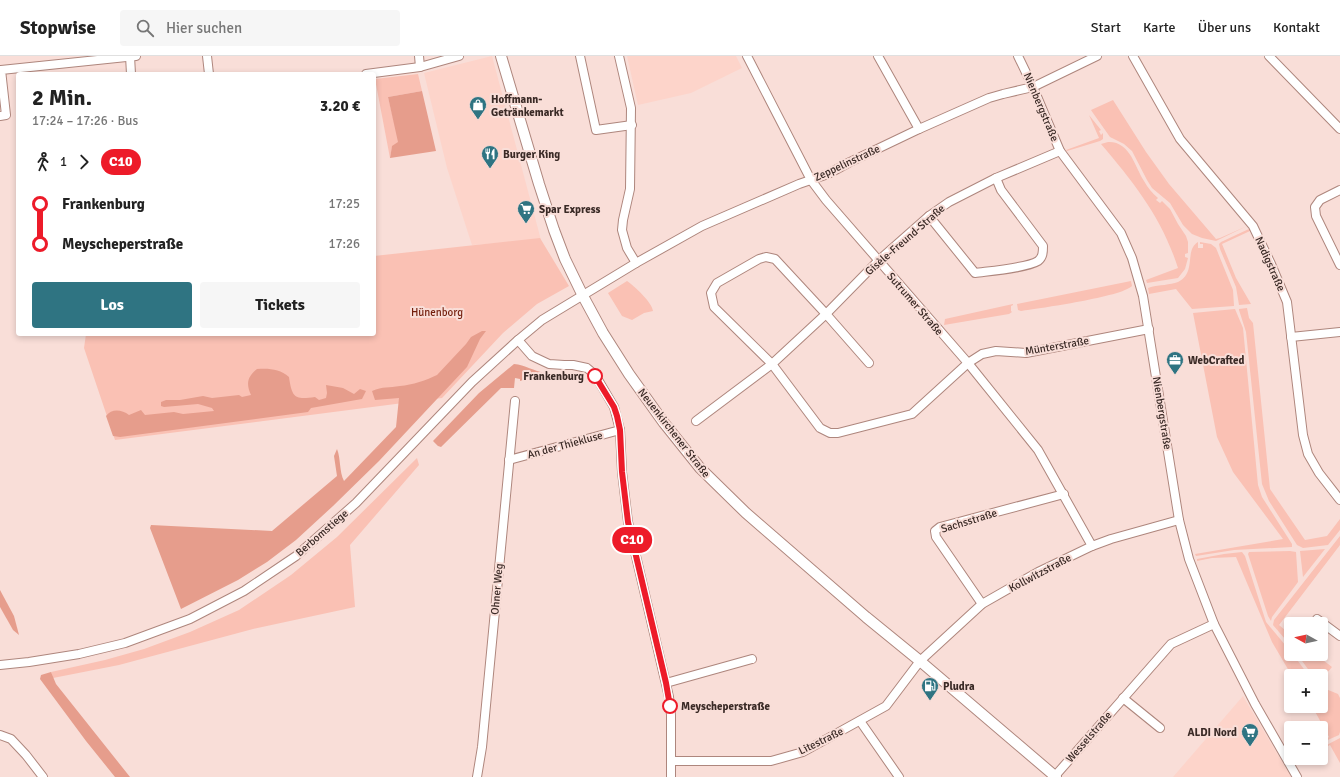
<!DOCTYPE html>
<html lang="de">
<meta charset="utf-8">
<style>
:root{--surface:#fff;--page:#f6f6f6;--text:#222;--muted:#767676;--line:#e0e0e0;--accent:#2f7482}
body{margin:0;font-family:Signika,sans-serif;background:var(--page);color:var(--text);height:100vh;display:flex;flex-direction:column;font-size:15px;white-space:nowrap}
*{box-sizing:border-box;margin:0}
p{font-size:13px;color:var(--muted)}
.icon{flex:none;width:22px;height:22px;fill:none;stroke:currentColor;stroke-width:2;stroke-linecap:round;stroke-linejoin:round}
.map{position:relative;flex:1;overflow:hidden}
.details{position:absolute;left:16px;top:16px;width:360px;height:264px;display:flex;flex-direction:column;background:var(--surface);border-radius:4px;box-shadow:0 2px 6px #0003}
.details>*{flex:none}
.badge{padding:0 8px;border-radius:13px;font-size:14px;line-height:26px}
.needle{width:26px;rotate:278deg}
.controls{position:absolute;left:1284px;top:561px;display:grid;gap:8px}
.controls a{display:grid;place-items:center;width:44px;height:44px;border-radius:4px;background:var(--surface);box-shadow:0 2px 6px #0003;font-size:20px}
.map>.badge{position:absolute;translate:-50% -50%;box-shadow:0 0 0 2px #fff}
.legs{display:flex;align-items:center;gap:6px;height:44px;padding:0 16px;font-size:13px}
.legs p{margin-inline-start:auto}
.headline{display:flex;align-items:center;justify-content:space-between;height:68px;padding:0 16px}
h1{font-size:22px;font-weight:700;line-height:30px}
.primary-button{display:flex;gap:8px;margin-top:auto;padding:8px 16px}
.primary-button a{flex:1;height:46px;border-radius:4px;background:var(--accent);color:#fff;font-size:16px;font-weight:700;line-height:46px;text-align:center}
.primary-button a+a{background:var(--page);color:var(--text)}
ul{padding:0 16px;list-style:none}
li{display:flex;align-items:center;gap:14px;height:40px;font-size:15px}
li i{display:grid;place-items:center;width:6px;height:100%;margin:0 5px;background:currentColor}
li i::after{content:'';width:10px;height:10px;margin:-5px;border:3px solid;border-radius:50%;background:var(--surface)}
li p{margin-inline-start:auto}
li:first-child i{background:linear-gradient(#0000 50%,currentColor 0)}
li:last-child i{background:linear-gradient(currentColor 50%,#0000 0)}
header{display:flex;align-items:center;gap:24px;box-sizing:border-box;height:56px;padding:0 20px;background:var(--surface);border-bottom:1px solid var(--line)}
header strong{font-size:19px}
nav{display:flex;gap:22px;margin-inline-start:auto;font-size:14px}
.search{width:280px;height:36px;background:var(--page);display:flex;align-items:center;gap:10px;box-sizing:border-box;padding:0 14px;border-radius:4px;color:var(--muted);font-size:15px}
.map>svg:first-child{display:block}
</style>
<header>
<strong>Stopwise</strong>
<div class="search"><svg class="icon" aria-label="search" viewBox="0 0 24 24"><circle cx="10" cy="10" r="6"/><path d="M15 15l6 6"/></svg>Hier suchen</div>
<nav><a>Start</a><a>Karte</a><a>Über uns</a><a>Kontakt</a></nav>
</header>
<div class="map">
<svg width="1340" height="721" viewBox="0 0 1340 721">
<rect width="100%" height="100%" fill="#f9ded8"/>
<g fill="#fdd4ca">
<polygon points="492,0 541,184 472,189 447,112 424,17"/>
<polygon points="627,0 736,0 742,12 691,37 638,49"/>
<polygon points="1243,640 1291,721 1173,721"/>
</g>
<g fill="#fac1b4">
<polygon points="418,18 422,35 388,41 399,86 392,91 390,102 375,23"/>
<polygon points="1113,44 1146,96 1169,128 1216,183 1220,182 1247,170 1216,185 1202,182 1192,178 1183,169 1170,147 1152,132 1147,124 1132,95 1124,88 1110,81 1093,57 1091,54"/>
<polygon points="1089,59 1101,74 1099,75 1101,79 1103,77 1103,83 1100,85 1067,95 1066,94 1099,82"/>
<path d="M1108,86C1130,85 1135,111 1144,125C1148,132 1152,137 1158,142L1156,144L1160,147L1162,145L1170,153L1178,168L1186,180L1188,186V197L1185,198V201L1188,202L1185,213L1178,222L1147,227L1146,224L1178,212C1162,162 1135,128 1101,88Z"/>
<polygon points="1251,172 1252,176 1250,175 1222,188 1236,222 1251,248 1239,249 1236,231 1220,193 1219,188 1221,186"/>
<polygon points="540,182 569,230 537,248 503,277 442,342 115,384 84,292 86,278 374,278 374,200"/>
<path d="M1198,186V192H1203V188H1200V186L1211,188L1216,192L1233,234L1234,250L1192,253L1176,233L1149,238L1148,232L1151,231C1159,229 1170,229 1178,226C1197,217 1184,194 1198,186Z"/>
<path d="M627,225C634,230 652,246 653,255L644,257L632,264L622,260L608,237Z"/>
<path d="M1131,225L1132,230C1121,241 1041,252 1021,255L1018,254L1017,248Z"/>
<polygon points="1013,248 1013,249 1011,250 1011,255 1012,256 1009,258 944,269 945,263"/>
<polygon points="1247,252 1249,262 1253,267 1270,433 1305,484 1327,480 1340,463 1340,474 1328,489 1303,492 1297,489 1269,445 1262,428 1246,276 1239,254 1239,253"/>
<polygon points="1235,253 1243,272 1258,429 1262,441 1292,488 1292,491 1234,494 1196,500 1195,498 1283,483 1233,416 1217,381 1193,257"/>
<polygon points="417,402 419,409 350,489 355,551 253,573 119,609 53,622 51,616 105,604 144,593 190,576 239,554 291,519 337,481"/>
<polygon points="1340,480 1340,489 1279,569 1291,579 1291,590 1273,569 1274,564"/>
<polygon points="1325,493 1303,521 1300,495"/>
<polygon points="1290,495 1296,496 1298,526 1272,561 1271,565 1268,560 1248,498 1249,496"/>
<polygon points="1242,496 1245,500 1266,566 1291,596 1291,598 1293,598 1295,601 1309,620 1292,620 1272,586 1236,501 1212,502 1197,505 1197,503 1224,498"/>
<polygon points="1297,598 1315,598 1332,611 1321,624 1321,620 1313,620"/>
<polygon points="1321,631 1338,638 1340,642 1340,676 1339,679 1321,687 1329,681 1312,650 1321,650"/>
<polygon points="1340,682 1340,707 1330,689 1321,694 1321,692"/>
</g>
<g fill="#e69d8c">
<polygon points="422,35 436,95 390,102 392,90 398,86 388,41"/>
<path d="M482,275H486L480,283L467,311L379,405L333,450L296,484L267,506L238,524L181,553L150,472L151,469L272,475L337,420L334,400L337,393C341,403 339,415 344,425L396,371L399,342L375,344L372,335C383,330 389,332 400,330C412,329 427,324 437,319L466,288L471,281Z"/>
<path d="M514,308C525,309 534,315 545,317L520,325V323L515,322L514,332H501L441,391L438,390L433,385L479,337Z"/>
<path d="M257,313C269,312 280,313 289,321C292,342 295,344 315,341L319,344L326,342L327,337L326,329L343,332L354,338L360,333L366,335L362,343L311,352L308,356L120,381L113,380L106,360C112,352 122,354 129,359L141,354L145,359L174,356L183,358L214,355L212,352L198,348L164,351L161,350V346L166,344H180L203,340L212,342L239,339L242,341L251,339C246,328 247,321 257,313Z"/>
<polygon points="0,534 14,560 19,579 13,574 0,551"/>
<polygon points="51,616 56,628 130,721 115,721 86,685 40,623 41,619"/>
</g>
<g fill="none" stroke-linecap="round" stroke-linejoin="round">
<defs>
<g id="minor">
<polyline points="130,0 131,18"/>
<polyline points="207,0 209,18"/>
<polyline points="419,0 420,11"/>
<polyline points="580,0 596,74 632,69"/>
<polyline points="619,0 631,52 630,133 623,164 622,174 627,192 636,207"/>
<polyline points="747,0 811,124 826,144 968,307 1038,394 1092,490"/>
<polyline points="878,0 919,73"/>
<polyline points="1018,0 1033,31 1060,95 1121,177 1132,202 1143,240 1179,464 1189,503 1214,568 1255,648 1297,721"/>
<polyline points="1133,0 1180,83 1253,170 1271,208 1287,246 1303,379 1308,398 1319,417 1340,444"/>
<polyline points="1269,0 1340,73"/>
<polyline points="366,18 420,11 459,0"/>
<polyline points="0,60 6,59 1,14 136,0"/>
<polyline points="1340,134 1320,144 1315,151 1316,160 1340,209"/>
<path d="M929,160L975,217C990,215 1027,212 1038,205C1043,201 1043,196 1043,190L1001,134L996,122"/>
<polyline points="1291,281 1340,276"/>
<polyline points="518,284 532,300 549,308 564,309 573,309 587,312 593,317 597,322 614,351 620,374 622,416 628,466 669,641 671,659 671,721"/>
<polyline points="869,307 826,258 775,203 766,201 759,203 717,227 711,237 714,251 772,308 820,372 830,377 838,377 912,358 968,307 982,298 996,295 1026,297 1149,273"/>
<polyline points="696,365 772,308 826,258 878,205 929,160 949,146 996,122 1060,95"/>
<polyline points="509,404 620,374"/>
<polyline points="982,548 936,481 935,475 940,471 1064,438"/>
<polyline points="1317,563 1340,580"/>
<polyline points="0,609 29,606 79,598 125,587 190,563 244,535 296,500 356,447 472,326 518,284 542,264 636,207 702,170 799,128 828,118 850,106 919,73 989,42 1003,38 1033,31 1097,0"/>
<polyline points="666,627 752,603"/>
<polyline points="1123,642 1160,672"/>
<polyline points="860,665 899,721"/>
<polyline points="0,679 11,683 26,699 43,721"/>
<polyline points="671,705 771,705 803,696 886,650 920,605 982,548 1038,516 1092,490 1111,483 1179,464"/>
<polyline points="1055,720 1171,588 1214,568"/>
<polyline points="477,721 482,691 515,345"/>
</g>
<polyline id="tertiary" points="501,0 539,128 554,174 565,203 583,240 603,277 629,318 664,367 700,412 746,457 866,561 920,605 1056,721"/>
</defs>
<use href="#minor" stroke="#ae867d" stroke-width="10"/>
<use href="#tertiary" stroke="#ae867d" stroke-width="12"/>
<use href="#minor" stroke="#fff" stroke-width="8"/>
<use href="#tertiary" stroke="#fff" stroke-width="10"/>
</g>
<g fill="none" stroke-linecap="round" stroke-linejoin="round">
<defs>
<polyline id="line-1" points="595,320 614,351 617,360 620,374 622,416 628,466 666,627 670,650"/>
</defs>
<use href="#line-1" stroke="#fff" stroke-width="9"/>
<use href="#line-1" stroke="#ed1b29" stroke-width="6"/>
</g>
<defs>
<symbol id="shop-pin" viewBox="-11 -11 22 30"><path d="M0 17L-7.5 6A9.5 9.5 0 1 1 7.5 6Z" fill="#2f7482" stroke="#f9ded8"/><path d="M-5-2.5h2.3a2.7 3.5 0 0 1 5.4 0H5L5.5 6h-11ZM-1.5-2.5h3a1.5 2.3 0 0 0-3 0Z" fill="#fff"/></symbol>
<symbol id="restaurant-pin" viewBox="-11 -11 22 30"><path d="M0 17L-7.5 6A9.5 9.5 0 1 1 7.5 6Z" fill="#2f7482" stroke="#f9ded8"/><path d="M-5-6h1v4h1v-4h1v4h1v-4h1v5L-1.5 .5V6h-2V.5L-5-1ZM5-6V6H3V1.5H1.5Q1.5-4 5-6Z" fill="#fff"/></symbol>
<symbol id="supermarket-pin" viewBox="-11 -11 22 30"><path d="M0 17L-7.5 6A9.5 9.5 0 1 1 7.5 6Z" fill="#2f7482" stroke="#f9ded8"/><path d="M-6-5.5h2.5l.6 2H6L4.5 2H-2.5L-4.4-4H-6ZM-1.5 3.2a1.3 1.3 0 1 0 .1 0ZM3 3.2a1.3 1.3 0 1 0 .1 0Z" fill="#fff"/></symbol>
<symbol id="office-pin" viewBox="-11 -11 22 30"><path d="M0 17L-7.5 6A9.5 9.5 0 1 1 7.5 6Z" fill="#2f7482" stroke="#f9ded8"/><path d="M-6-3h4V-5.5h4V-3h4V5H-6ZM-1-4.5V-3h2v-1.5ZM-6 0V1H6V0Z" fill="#fff"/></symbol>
<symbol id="fuel-pin" viewBox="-11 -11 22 30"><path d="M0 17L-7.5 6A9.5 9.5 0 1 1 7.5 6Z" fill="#2f7482" stroke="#f9ded8"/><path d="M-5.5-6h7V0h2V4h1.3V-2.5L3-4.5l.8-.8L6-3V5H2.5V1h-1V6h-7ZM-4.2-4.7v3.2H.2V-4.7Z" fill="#fff"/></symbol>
</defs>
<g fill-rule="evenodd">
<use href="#shop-pin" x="468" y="39" width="20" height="27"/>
<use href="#restaurant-pin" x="480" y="88" width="20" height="27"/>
<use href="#supermarket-pin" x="516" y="143" width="20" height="27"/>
<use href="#office-pin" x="1165" y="294" width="20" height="27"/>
<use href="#fuel-pin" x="920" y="620" width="20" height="27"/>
<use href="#supermarket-pin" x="1240" y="666" width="20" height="27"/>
</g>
<g fill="#fff" stroke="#ed1b29" stroke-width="2">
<circle cx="595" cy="320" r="7"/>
<circle cx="670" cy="650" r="7"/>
</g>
<g text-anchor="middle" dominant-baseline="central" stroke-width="4" stroke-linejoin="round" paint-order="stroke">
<g font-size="11" font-weight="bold" fill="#3a2a26" stroke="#f9ded8" text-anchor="start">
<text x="491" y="43">Hoffmann-<tspan x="491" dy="13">Getränkemarkt</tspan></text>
<text x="503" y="98">Burger King</text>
<text x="539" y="153">Spar Express</text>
<text x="1188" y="304">WebCrafted</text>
<text x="943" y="630">Pludra</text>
<text x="1237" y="676" text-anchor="end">ALDI Nord</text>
</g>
<g font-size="11" fill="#3a2a26" stroke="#f9ded8">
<text transform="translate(1041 51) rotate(67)">Nienbergstraße</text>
<text transform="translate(847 107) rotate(-25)">Zeppelinstraße</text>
<text transform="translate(905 184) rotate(-41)">Gisèle-Freund-Straße</text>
<text transform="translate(1270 208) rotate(66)">Nadigstraße</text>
<text transform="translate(915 248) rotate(49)">Sutrumer Straße</text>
<text transform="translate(1057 290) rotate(-10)">Münterstraße</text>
<text transform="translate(1162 357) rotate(81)">Nienbergstraße</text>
<text transform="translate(674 377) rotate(52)">Neuenkirchener Straße</text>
<text transform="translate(565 389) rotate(-15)">An der Thiekluse</text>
<text transform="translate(969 465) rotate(-17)">Sachsstraße</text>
<text transform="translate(322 477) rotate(-41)">Berbomstiege</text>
<text transform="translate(1040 517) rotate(-28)">Kollwitzstraße</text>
<text transform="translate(497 533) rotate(-85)">Ohner Weg</text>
<text transform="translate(1089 681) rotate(-49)">Wesselstraße</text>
<text transform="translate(821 685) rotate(-26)">Litestraße</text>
</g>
<g font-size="11" fill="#731e0c" stroke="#f9ded8">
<text x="437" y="256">Hünenborg</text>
</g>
<g font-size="11" font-weight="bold" fill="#3a2a26" stroke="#f9ded8" text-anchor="end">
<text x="584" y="320">Frankenburg</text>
<text x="681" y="650" text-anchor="start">Meyscheperstraße</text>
</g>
</g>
</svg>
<div class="controls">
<a><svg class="needle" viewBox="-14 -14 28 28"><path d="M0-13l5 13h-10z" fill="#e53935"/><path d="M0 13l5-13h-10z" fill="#767676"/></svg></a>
<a>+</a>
<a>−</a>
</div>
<b class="badge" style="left:632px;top:484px;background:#ed1b29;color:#fff">C10</b>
<section class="details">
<div class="headline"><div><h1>2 Min.</h1><p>17:24 – 17:26 · Bus</p></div><b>3.20 €</b></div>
<div class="legs"><svg class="icon" aria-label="walk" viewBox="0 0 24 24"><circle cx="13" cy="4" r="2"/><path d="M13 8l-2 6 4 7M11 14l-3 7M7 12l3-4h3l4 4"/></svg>1<svg class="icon" aria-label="forward" viewBox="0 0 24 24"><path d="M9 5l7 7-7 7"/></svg><b class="badge" style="background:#ed1b29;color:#fff">C10</b></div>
<ul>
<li><i style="color:#ed1b29"></i><b>Frankenburg</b><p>17:25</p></li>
<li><i style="color:#ed1b29"></i><b>Meyscheperstraße</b><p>17:26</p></li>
</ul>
<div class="primary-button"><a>Los</a><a>Tickets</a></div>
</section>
</div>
